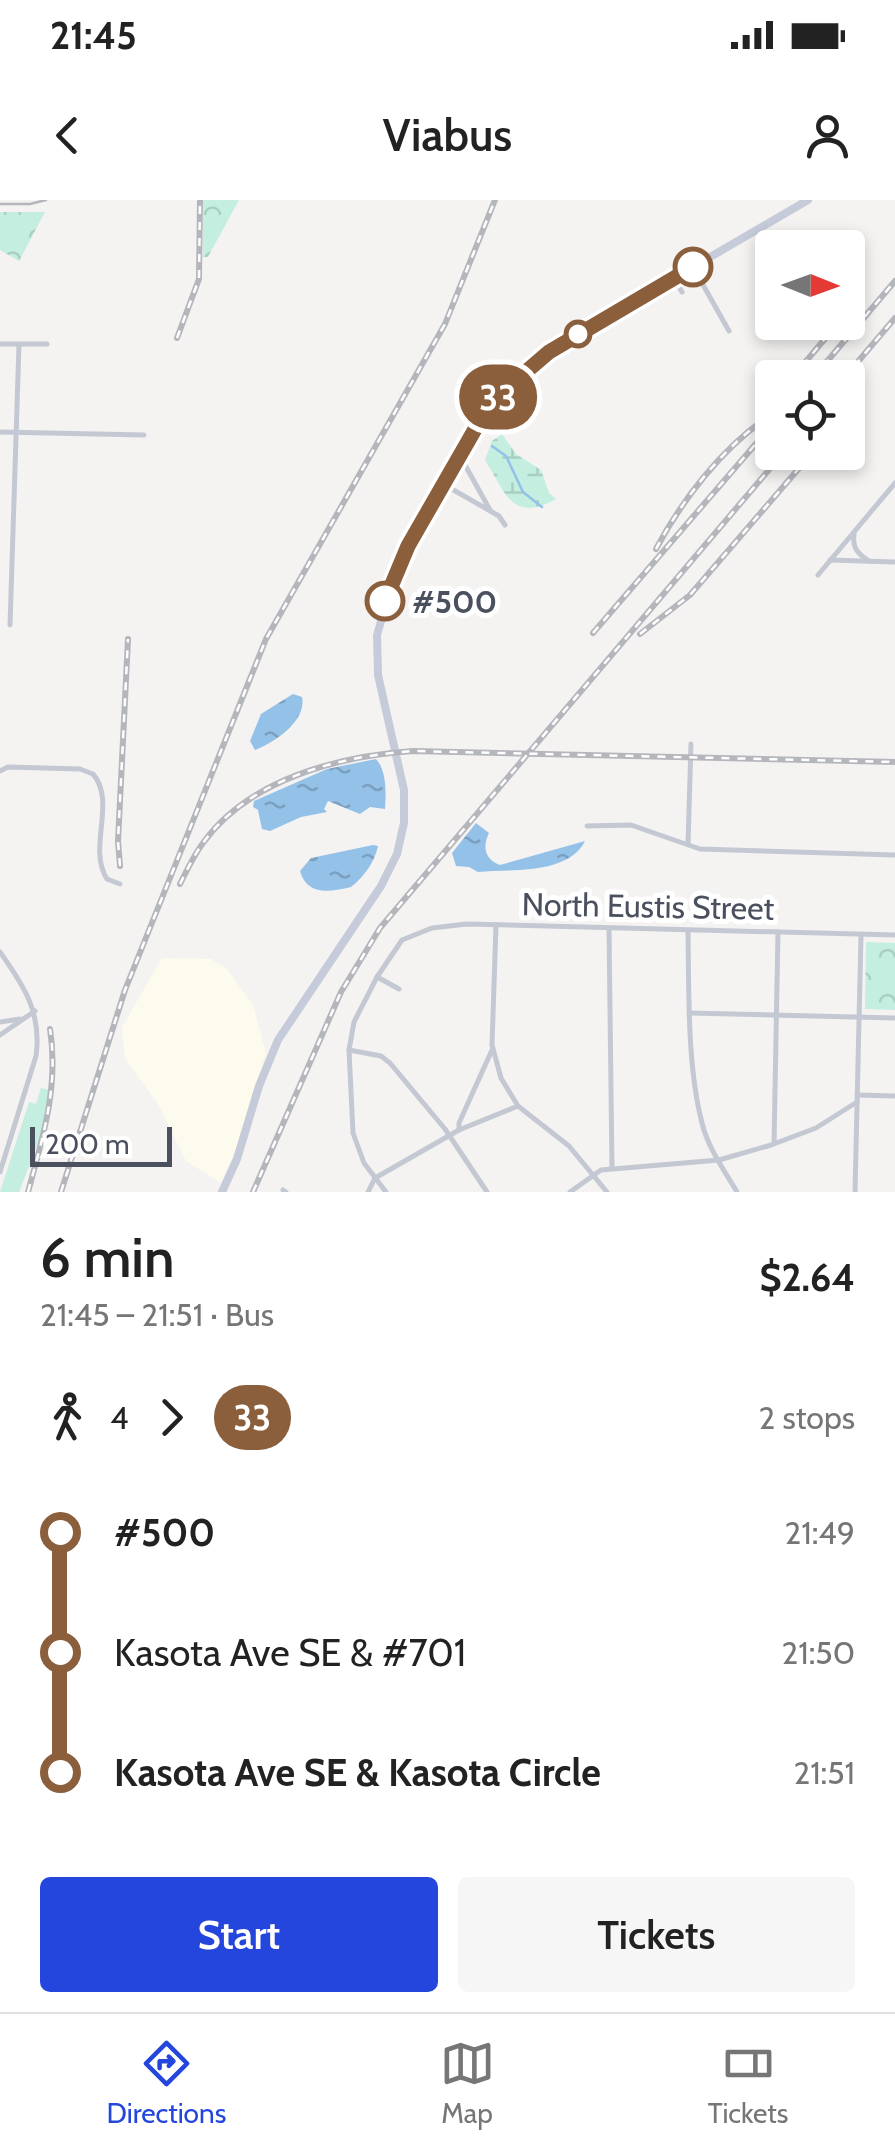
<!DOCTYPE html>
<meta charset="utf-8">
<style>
:root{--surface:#fff;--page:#f6f6f6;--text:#222;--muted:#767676;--line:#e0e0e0;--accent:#2546dc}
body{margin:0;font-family:Cabin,sans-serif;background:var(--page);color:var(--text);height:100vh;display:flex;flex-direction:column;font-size:38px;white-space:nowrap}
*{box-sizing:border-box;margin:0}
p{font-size:32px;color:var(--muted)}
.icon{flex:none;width:55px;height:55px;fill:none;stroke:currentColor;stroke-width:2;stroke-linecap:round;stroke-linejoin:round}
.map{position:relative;height:992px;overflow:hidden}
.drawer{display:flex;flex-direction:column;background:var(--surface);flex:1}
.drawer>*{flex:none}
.badge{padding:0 20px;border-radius:32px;font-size:35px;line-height:65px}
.needle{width:65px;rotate:91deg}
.buttons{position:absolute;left:755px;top:30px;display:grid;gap:20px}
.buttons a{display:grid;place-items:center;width:110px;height:110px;border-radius:10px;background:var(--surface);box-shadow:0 5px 15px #0003;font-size:50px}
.scale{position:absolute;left:30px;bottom:25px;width:142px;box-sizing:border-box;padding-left:10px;border:5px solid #4b505f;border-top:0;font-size:28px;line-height:35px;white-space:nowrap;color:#4b505f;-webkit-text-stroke:8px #fff;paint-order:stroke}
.map>.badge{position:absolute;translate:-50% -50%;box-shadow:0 0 0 5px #fff}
.legs{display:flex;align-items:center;gap:15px;height:110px;padding:0 40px;font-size:32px}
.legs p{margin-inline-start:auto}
.head{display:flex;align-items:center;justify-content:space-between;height:170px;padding:0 40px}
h1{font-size:55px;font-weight:600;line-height:75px}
.cta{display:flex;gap:20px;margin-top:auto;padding:20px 40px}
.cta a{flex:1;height:115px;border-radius:10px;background:var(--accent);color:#fff;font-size:40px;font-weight:600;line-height:115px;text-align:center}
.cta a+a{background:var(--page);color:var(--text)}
ul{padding:0 40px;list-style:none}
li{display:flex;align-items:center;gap:35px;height:120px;font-size:38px}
li i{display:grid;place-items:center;width:15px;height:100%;margin:0 12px;background:currentColor}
li i::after{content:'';width:25px;height:25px;margin:-12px;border:8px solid;border-radius:50%;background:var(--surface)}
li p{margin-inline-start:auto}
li:first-child i{background:linear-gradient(#0000 50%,currentColor 0)}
li:last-child i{background:linear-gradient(currentColor 50%,#0000 0)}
.status{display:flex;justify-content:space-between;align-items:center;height:70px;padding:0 50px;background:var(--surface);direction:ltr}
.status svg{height:28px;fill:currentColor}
header{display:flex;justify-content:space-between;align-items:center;height:130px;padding:0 40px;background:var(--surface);font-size:45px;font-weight:600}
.tabs{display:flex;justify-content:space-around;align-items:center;height:140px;border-top:2px solid var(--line);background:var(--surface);font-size:28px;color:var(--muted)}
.tabs a{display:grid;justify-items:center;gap:5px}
.tabs .on{color:var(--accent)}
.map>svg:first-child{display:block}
</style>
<div class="status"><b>21:45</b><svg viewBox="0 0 49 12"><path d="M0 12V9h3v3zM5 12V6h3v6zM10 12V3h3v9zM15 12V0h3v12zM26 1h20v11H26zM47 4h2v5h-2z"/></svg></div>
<header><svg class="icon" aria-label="back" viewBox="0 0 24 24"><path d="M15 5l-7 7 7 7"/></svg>Viabus<svg class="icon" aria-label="person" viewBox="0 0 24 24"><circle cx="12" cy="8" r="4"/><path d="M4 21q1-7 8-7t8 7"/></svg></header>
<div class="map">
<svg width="895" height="992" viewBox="0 0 895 992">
<defs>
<pattern id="wetland-marsh" width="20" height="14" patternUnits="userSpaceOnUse" patternTransform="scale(2.5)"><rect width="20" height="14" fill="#c4eedf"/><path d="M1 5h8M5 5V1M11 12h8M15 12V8" fill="none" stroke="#aacec2"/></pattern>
<pattern id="park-crowns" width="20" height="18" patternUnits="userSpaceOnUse" patternTransform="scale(2.5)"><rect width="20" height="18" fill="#c4eedf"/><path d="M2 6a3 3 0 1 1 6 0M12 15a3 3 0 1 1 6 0" fill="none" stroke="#aacec2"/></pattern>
<pattern id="water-ripples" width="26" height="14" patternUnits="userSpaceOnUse" patternTransform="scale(2.5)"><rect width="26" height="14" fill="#94c1e8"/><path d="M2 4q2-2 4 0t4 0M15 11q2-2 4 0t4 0" fill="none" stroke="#7b9fbf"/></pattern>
</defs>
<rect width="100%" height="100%" fill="#f4f3f2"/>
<polygon fill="#fcfbee" points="162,758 211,759 227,769 253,805 266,853 236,948 221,983 186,961 158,904 125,859 122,827"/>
<polygon fill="#c4eedf" points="41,888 50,890 41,935 19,992 0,992 29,902 36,904"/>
<path fill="url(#wetland-marsh)" d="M502,234L516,254L541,270L549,293L556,299C511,324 505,291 485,260L492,241Z"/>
<g fill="url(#park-crowns)">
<polygon points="203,0 239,0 208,57 203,57"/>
<polygon points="0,12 45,12 19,61 0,50"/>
<polygon points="866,742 895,743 895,810 865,809"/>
</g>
<g fill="url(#water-ripples)">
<path d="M293,494L302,497C307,521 275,542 255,550L250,541L261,514Z"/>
<path d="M376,559C387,571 386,593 385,609L370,607L360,614L328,601L324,609L327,612L301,617L270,631L262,629L258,610L253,607L254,601L327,569Z"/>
<path d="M476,623L489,633C482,647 485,660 500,665L585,641C568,675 511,669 478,672L469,667L456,666L452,653Z"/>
<path d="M373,645L378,646C375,661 364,677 351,687C330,692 307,696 300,671L311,658Z"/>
</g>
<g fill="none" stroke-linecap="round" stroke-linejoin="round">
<polyline stroke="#94c1e8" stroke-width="2.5" points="492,246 506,256 523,292 542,307"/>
<g stroke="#c4c8d2" stroke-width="5">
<polyline points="693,67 729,131"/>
<polyline points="674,78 682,92"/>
<polyline points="0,144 47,144"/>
<polyline points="0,232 144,235"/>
<polyline points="460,256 490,310"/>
<polyline points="443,284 499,316 505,325"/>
<path d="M854,334C852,348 858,354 869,361"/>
<polyline points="830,360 895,362"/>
<polyline points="818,375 895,283"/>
<polyline points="10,425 19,144"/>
<path d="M0,571L8,567L80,569L93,574C117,602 87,648 107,679L120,684"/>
<polyline points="587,626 631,625 700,649 895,655"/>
<polyline points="688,644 691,544"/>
<polyline points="496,725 492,845 501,878 518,906 569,946 607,992"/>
<polyline points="609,729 612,968"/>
<path d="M688,731C689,791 687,865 702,923C708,948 724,970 737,992"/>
<path d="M0,752C24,786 42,813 36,856L0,972"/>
<polyline points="377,777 399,789"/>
<polyline points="689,813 895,818"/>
<polyline points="0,822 20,819"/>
<polyline points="0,835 35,811"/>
<polyline points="349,850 381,856 390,863 445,929 487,992"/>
<polyline points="857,895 895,896"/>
<polyline points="459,930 459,923 492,850"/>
<polyline points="774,944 778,732"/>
<polyline points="283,990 286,992"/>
<polyline points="368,992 375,978 459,930 518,906"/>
<polyline points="386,992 364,963 353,933 349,850 354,822 377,777 402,740 432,728 467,724 895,735"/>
<polyline points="570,992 601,970 719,960 771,945 816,928 857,902"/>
<polyline points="855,992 861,735"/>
</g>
<polyline stroke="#c6cbd9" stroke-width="8" points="222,992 237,959 259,886 278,840 381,686 397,654 404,623 404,590 378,475 377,435 397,366 478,224 509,185 549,151 808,0"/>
<polyline stroke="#b5b5bc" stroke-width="2.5" points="0,4 30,4 46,0"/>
<defs>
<g id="rail">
<polyline points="177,138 199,79 200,0"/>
<polyline points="792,178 839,122"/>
<polyline points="813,178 895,81"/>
<polyline points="844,178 895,118"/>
<polyline points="848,215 857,203"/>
<path d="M656,349C682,300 722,248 768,217"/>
<polyline points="593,433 772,225"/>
<polyline points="640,434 690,395 813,252"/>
<polyline points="120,666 118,641 128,439"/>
<path d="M180,684C187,670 194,655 203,643C249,579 339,556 413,551L895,562"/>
<path d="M28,992C43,937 59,886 50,829"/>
<polyline points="61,992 125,790 266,439 445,124 495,0"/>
<polyline points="253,992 341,792 380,728 784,252"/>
</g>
</defs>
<use href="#rail" stroke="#b5b5bc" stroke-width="6"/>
<use href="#rail" stroke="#fff" stroke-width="2.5" stroke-dasharray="8" stroke-linecap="butt"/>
</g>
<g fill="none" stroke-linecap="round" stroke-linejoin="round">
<defs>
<polyline id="line-1" points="385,401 408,346 478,224 500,194 549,152 693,67"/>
</defs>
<use href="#line-1" stroke="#fff" stroke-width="22"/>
<use href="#line-1" stroke="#8b5e3c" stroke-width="15"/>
</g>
<g fill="#fff" stroke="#8b5e3c" stroke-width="5">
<circle cx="693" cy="67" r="18"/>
<circle cx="578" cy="134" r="12"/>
<circle cx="385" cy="401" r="18"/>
</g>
<g text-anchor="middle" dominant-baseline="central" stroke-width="10" stroke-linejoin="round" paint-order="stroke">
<g font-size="32" font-weight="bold" fill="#4b505f" stroke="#fff" text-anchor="start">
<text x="412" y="401">#500</text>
</g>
<g font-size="32" fill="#4b505f" stroke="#fff">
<text transform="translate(648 706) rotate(1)">North Eustis Street</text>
</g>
</g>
</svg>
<div class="buttons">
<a><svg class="needle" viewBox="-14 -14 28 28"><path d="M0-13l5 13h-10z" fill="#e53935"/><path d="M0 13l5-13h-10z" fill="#767676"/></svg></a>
<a><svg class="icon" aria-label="locate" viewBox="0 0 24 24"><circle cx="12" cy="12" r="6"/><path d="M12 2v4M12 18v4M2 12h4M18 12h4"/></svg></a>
</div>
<div class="scale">200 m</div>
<b class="badge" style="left:498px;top:197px;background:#8b5e3c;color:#fff">33</b>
</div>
<section class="drawer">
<div class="head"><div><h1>6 min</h1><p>21:45 – 21:51 · Bus</p></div><b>$2.64</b></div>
<div class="legs"><svg class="icon" aria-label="walk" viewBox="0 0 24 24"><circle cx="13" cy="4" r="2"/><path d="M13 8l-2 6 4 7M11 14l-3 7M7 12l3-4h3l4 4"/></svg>4<svg class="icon" aria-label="forward" viewBox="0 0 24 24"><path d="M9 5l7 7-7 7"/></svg><b class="badge" style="background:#8b5e3c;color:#fff">33</b><p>2 stops</p></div>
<ul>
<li><i style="color:#8b5e3c"></i><b>#500</b><p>21:49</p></li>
<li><i style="color:#8b5e3c"></i><span>Kasota Ave SE &amp; #701</span><p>21:50</p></li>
<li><i style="color:#8b5e3c"></i><b>Kasota Ave SE &amp; Kasota Circle</b><p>21:51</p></li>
</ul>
<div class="cta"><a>Start</a><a>Tickets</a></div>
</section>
<nav class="tabs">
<a class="on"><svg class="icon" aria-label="directions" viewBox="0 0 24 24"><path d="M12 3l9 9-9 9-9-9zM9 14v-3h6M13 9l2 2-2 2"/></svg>Directions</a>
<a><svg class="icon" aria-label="map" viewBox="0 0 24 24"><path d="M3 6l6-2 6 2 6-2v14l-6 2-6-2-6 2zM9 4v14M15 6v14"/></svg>Map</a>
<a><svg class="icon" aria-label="tickets" viewBox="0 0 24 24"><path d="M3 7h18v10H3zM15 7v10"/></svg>Tickets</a>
</nav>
